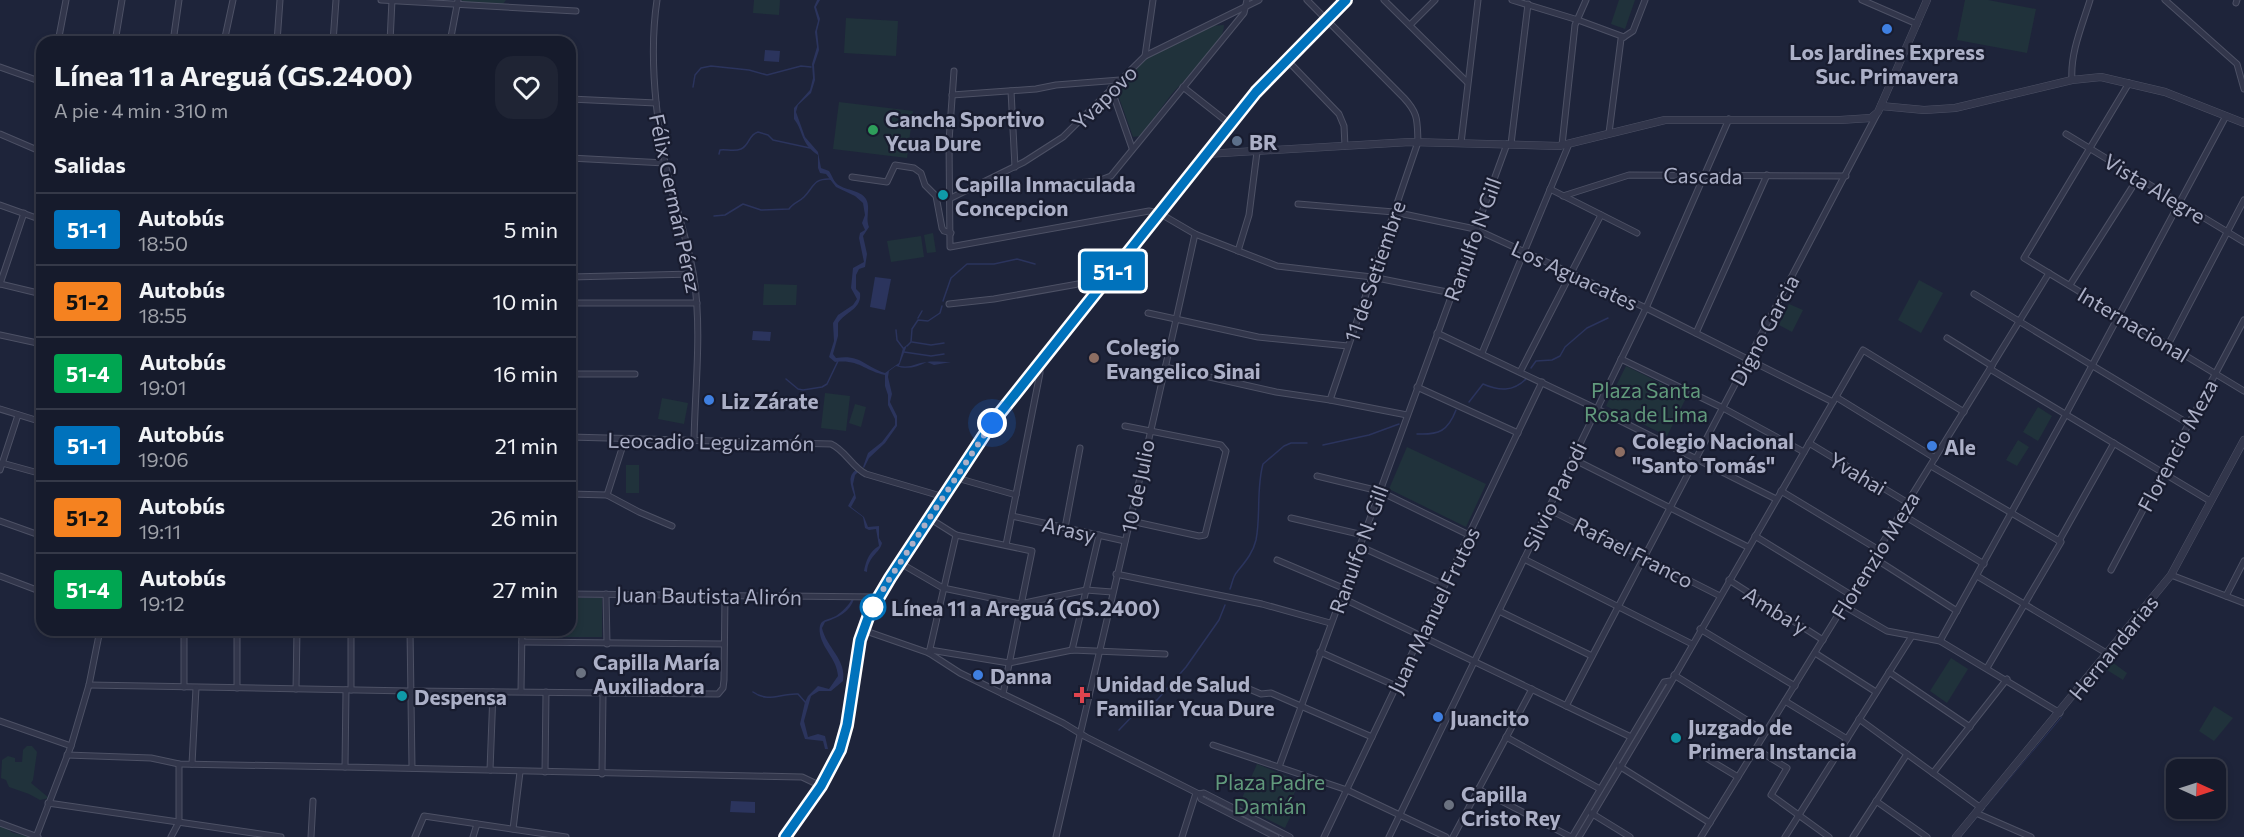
<!DOCTYPE html>
<html lang="es">
<meta charset="utf-8">
<style>
:root{--surface:#161b2c;--page:#1f2434;--text:#f1f3f6;--muted:#9ea1a9;--line:#353948}
body{margin:0;font-family:Commissioner,sans-serif;background:var(--page);color:var(--text);height:100vh;display:flex;flex-direction:column;font-size:22px;white-space:nowrap}
*{box-sizing:border-box;margin:0}
p{font-size:20px;color:var(--muted)}
.icon{flex:none;width:33px;height:33px;fill:none;stroke:currentColor;stroke-width:2;stroke-linecap:round;stroke-linejoin:round}
.map{position:relative;flex:1;overflow:hidden}
.details{position:absolute;left:36px;top:36px;width:540px;height:600px;display:flex;flex-direction:column;background:var(--surface);border-radius:18px;box-shadow:0 3px 9px #0003,0 0 0 2px var(--line)}
.details>*{flex:none}
.badge{padding:0 12px;border-radius:4px;font-size:21px;line-height:39px}
.needle{width:39px;rotate:93deg}
.buttons{position:absolute;left:2166px;top:759px;display:grid;gap:12px}
.buttons a{display:grid;place-items:center;width:60px;height:60px;border-radius:12px;background:var(--surface);box-shadow:0 3px 9px #0003,0 0 0 2px var(--line);font-size:30px}
.you{position:absolute;width:30px;height:30px;margin:-15px;border:4px solid #fff;border-radius:50%;background:#1a73e8;box-shadow:0 0 0 9px #1a73e833}
.map>.badge{position:absolute;translate:-50% -50%;box-shadow:0 0 0 3px #fff}
h2{padding:0 18px;font-size:22px;line-height:54px}
.round{display:grid;place-items:center;flex:none;width:63px;height:63px;border-radius:18px;background:var(--page)}
.head{display:flex;align-items:center;justify-content:space-between;height:102px;padding:0 18px}
h1{font-size:28px;font-weight:700;line-height:45px}
ul{padding:0;list-style:none}
li{display:flex;align-items:center;gap:18px;height:72px;padding:0 18px;border-top:2px solid var(--line)}
li div{flex:1}
li b{display:block;font-size:22px}
li em{font-style:normal}
li .badge{min-width:66px;font-weight:700;text-align:center}
.map>svg:first-child{display:block}
</style>
<div class="map">
<svg width="2244" height="837" viewBox="0 0 2244 837">
<rect width="100%" height="100%" fill="#1e243a"/>
<g fill="#20323b">
<polygon points="461,0 506,0 503,4 465,2"/>
<polygon points="754,0 780,0 779,15 753,13"/>
<polygon points="1619,0 1635,0 1625,29 1611,24"/>
<polygon points="1965,0 1988,0 2036,9 2027,53 1957,40"/>
<polygon points="846,18 898,21 896,56 844,53"/>
<path d="M1224,25C1224,47 1186,77 1171,95C1161,108 1151,122 1141,136L1133,137L1117,92L1123,80L1147,58L1207,26Z"/>
<polygon points="839,102 913,111 907,158 833,149"/>
<polygon points="933,233 936,252 927,253 924,235"/>
<polygon points="921,236 924,257 891,262 887,241"/>
<polygon points="1919,280 1943,293 1921,333 1898,320"/>
<polygon points="764,284 797,285 796,305 763,305"/>
<polygon points="1789,304 1803,310 1792,332 1779,325"/>
<polygon points="1626,366 1687,396 1667,436 1606,406"/>
<polygon points="825,393 850,396 846,431 821,428"/>
<polygon points="662,398 688,403 684,424 658,419"/>
<polygon points="855,404 866,407 861,427 849,423"/>
<polygon points="2038,407 2052,416 2038,441 2023,432"/>
<polygon points="2018,440 2029,447 2017,466 2006,460"/>
<polygon points="1407,447 1486,484 1466,527 1389,489"/>
<rect x="626" y="465" width="13" height="28"/>
<polygon points="570,598 602,598 602,637 526,637 526,630 570,630"/>
<polygon points="1951,658 1968,669 1947,703 1930,691"/>
<polygon points="2112,662 2127,673 2123,680 2107,670"/>
<polygon points="2214,706 2233,718 2214,741 2199,731"/>
<polygon points="27,746 32,746 37,752 33,780 31,783 49,798 40,800 29,794 9,787 6,780 1,778 2,760 8,756 15,758 15,762 22,762 23,750"/>
<polygon points="1257,764 1299,781 1291,802 1296,805 1285,828 1239,805"/>
<polygon points="0,824 13,833 32,837 0,837"/>
</g>
<g fill="#2b345d">
<path d="M817,0H820L816,7L820,19L817,31L819,50L814,65L815,80L811,93L798,105L796,112L805,137L818,152L821,168L829,171C832,175 833,180 836,183C844,191 860,189 866,199C871,208 865,218 869,227L863,236L867,254L865,267L859,269L856,275V289L860,293C862,309 846,311 838,323V336L833,354L836,358C861,354 865,367 885,373L899,363L903,348L907,345L899,366C913,368 915,363 927,362C933,361 943,362 951,362L934,365L927,362C917,367 907,370 896,366L889,371L888,377L892,394L890,402L897,416V426L885,443L869,458L864,468L863,467L868,453L882,442L895,425V419L888,405V395L885,386V375C865,371 859,359 835,362L829,357L834,341L833,323L838,315L853,305L857,299L851,288L853,268L864,262L859,238L860,233L865,230L862,223L865,215L863,203L855,196L836,187L826,174L820,173L818,168V155C800,143 804,132 794,119V108L810,90L813,78L812,64L817,47L815,32L818,21L814,7Z"/>
<polygon points="765,50 780,51 779,62 764,61"/>
<polygon points="875,277 891,279 885,310 870,307"/>
<polygon points="753,331 771,332 770,341 752,340"/>
<path d="M856,470L858,472L855,475L853,484L856,498L851,507L864,517L868,527L879,526V538L882,543C880,553 868,556 867,572L864,571C866,560 870,551 879,546L876,529L869,530L865,528L863,517L848,506L854,495C851,486 847,476 856,470Z"/>
<path d="M852,599H854C850,612 837,618 825,622L822,628C826,647 847,660 843,681L831,691H819L811,696L804,721L808,737L818,734L825,736L828,749H825L823,741L805,739L800,724L805,702L808,696L818,686L829,689L838,676C837,659 823,650 820,634C818,618 826,621 836,616C842,612 849,605 852,599Z"/>
<polygon points="2061,717 2062,717 1961,837"/>
<polygon points="731,801 755,802 755,813 730,812"/>
</g>
<g fill="none" stroke-linecap="round" stroke-linejoin="round">
<g stroke="#2b345d" stroke-width="1.5">
<polyline points="693,87 695,75 701,68 711,66 749,70 767,75 801,66 811,67"/>
<path d="M719,154L720,150C727,149 734,152 741,149C750,145 748,135 758,132L768,135L773,140L810,148"/>
<path d="M714,216L725,215L743,204L761,210L789,209C793,203 799,202 804,197C814,187 813,178 831,179"/>
<polyline points="943,301 951,278 967,264 994,264 1017,259 1035,264"/>
<polyline points="918,318 922,311"/>
<polyline points="896,330 897,340 903,348"/>
<polyline points="912,342 931,345 944,343"/>
<polyline points="907,346 911,342 912,329 918,320 928,321 940,313 942,306"/>
<polyline points="904,352 931,356 944,354"/>
<polyline points="1531,368 1536,361 1552,360 1560,356 1565,347 1587,328 1608,318"/>
<polyline points="786,379 798,389 803,390 822,387 827,384 838,361"/>
<path d="M1469,402L1483,384C1499,391 1513,392 1526,379"/>
<path d="M1417,434C1439,435 1448,431 1456,410"/>
<polyline points="1323,445 1369,435 1399,424"/>
<path d="M1230,589C1232,584 1233,576 1237,572C1245,562 1253,553 1256,540C1261,515 1256,489 1263,464L1284,446L1291,443H1307"/>
<path d="M753,692C768,703 781,693 798,694L806,703"/>
<polyline points="1119,730 1142,706 1157,700 1186,667 1219,620 1225,605"/>
</g>
<defs>
<g id="minor">
<polyline points="381,0 576,11"/>
<path d="M657,0C649,53 655,110 665,163C673,201 688,239 694,278C702,331 695,388 694,441"/>
<path d="M1307,0L1404,98C1419,114 1417,121 1418,142L1330,400"/>
<polyline points="1384,0 1467,82"/>
<polyline points="1512,0 1578,20 1624,37"/>
<polyline points="1862,0 1917,24"/>
<polyline points="2165,0 2237,64 2244,89"/>
<polyline points="2236,3 2237,0"/>
<polyline points="1410,25 1435,0"/>
<polyline points="58,42 66,0"/>
<polyline points="115,42 122,0"/>
<polyline points="173,42 179,0"/>
<polyline points="224,42 233,0"/>
<polyline points="277,42 280,0"/>
<polyline points="333,42 336,0"/>
<polyline points="390,42 392,0"/>
<polyline points="450,42 458,0"/>
<polyline points="1145,56 1153,0"/>
<polyline points="1286,59 1339,114 1344,126 1345,146"/>
<polyline points="0,67 42,82"/>
<polyline points="954,71 949,141 950,247 1149,211 1159,213 1195,234 1277,266 1372,277 1452,293"/>
<path d="M2072,80C2070,53 2082,26 2090,0"/>
<polyline points="2129,83 2024,258 2244,391"/>
<polyline points="1183,87 1230,124"/>
<polyline points="1111,88 1132,148"/>
<polyline points="1011,91 1015,167"/>
<polyline points="952,95 1036,89 1056,85 1120,80"/>
<polyline points="570,99 656,103"/>
<polyline points="1609,133 1621,39 1633,31 1645,0"/>
<polyline points="0,134 42,152"/>
<polyline points="2066,134 2244,242"/>
<polyline points="1461,143 1478,0"/>
<polyline points="1511,144 1528,4"/>
<polyline points="1562,145 1575,25 1586,0"/>
<polyline points="570,158 665,163"/>
<polyline points="852,177 887,182 895,165 914,168 921,173 925,185 936,196 942,228 944,231 951,233"/>
<polyline points="1047,186 1098,181 1111,176 1244,13 1247,0"/>
<polyline points="1550,189 1637,233"/>
<polyline points="1563,196 1629,175 1846,176"/>
<polyline points="951,198 1024,162 1063,137 1145,56 1259,0"/>
<polyline points="1298,204 1394,212 1475,229 1646,308 1833,402"/>
<polyline points="0,205 42,220"/>
<polyline points="1238,251 1249,215 1257,152"/>
<polyline points="570,277 693,274"/>
<polyline points="0,284 24,213"/>
<polyline points="0,284 42,294"/>
<polyline points="2070,285 2138,178"/>
<polyline points="1974,294 2189,424"/>
<polyline points="570,303 697,303"/>
<polyline points="949,304 994,299 1106,279"/>
<polyline points="1148,313 1258,337 1348,346"/>
<polyline points="1437,333 1597,409 1776,499"/>
<polyline points="1696,333 1767,175"/>
<polyline points="0,335 42,344"/>
<polyline points="1947,338 1992,366"/>
<polyline points="2168,345 2244,200"/>
<polyline points="1482,353 1569,144"/>
<polyline points="1621,359 1723,408 1804,452"/>
<polyline points="1165,367 1276,392 1330,400 1407,415"/>
<polyline points="1990,369 2210,501"/>
<polyline points="1520,372 1601,215"/>
<polyline points="570,374 635,374"/>
<polyline points="1417,387 1518,433"/>
<polyline points="1836,397 1935,458"/>
<polyline points="0,409 42,422"/>
<polyline points="1125,426 1221,445 1226,451 1205,535 1199,536 1131,521"/>
<path d="M570,437L831,444C845,450 852,467 866,474L944,497"/>
<polyline points="1809,443 1908,503"/>
<polyline points="1573,459 1748,547"/>
<polyline points="2,463 42,474"/>
<polyline points="1931,466 2061,542 1987,668"/>
<polyline points="0,470 18,415"/>
<polyline points="1317,476 1379,491 1469,535"/>
<polyline points="957,478 1016,495"/>
<polyline points="1781,491 1879,550"/>
<polyline points="570,494 607,495 639,512 672,526"/>
<polyline points="607,495 625,439"/>
<polyline points="1548,509 1720,596"/>
<polyline points="1901,514 1984,564"/>
<polyline points="1012,516 1125,541"/>
<polyline points="929,518 956,535 1032,551 1003,694"/>
<polyline points="1291,518 1363,535"/>
<polyline points="0,521 42,536"/>
<polyline points="1065,528 1080,448"/>
<polyline points="1755,536 1851,595"/>
<polyline points="2059,541 2114,443"/>
<polyline points="1006,545 1040,373 1040,364"/>
<polyline points="1359,546 1445,585"/>
<polyline points="1874,558 1957,611"/>
<polyline points="1524,559 1692,644"/>
<polyline points="1277,560 1343,588"/>
<polyline points="900,563 943,588 1020,604 1086,590 1112,592"/>
<polyline points="2111,570 2244,320"/>
<polyline points="1116,574 1262,604 1330,623"/>
<polyline points="2171,575 2244,603"/>
<polyline points="0,576 42,592"/>
<polyline points="1977,576 2108,654"/>
<polyline points="1729,580 1823,640"/>
<polyline points="570,594 878,597"/>
<polyline points="606,594 607,644"/>
<polyline points="2226,596 2244,561"/>
<polyline points="1340,597 1631,737"/>
<polyline points="1844,606 1887,631 1940,641 2060,713"/>
<polyline points="1499,611 1592,656"/>
<polyline points="1700,629 1795,686"/>
<polyline points="351,630 351,690"/>
<polyline points="410,630 412,768"/>
<polyline points="863,630 929,653 960,673 1063,723 1086,737 1199,794 1204,793 1290,837"/>
<polyline points="1940,641 2066,414 2226,116"/>
<polyline points="522,642 724,644"/>
<polyline points="930,650 1009,663 1072,650 1165,654"/>
<polyline points="1072,650 1099,535"/>
<polyline points="1320,652 1396,686"/>
<polyline points="929,653 956,535"/>
<polyline points="1815,653 1876,692"/>
<polyline points="1889,672 1970,727"/>
<polyline points="1674,675 1766,732"/>
<polyline points="1235,683 1261,694 1271,693 1372,737"/>
<polyline points="89,685 410,691 718,694 723,688 724,680 725,595"/>
<polyline points="184,687 184,630"/>
<polyline points="237,688 237,630"/>
<polyline points="296,689 297,630"/>
<polyline points="346,690 345,767 802,777 821,786"/>
<polyline points="521,691 522,630"/>
<polyline points="1785,701 1847,739"/>
<polyline points="1566,706 1877,114"/>
<polyline points="1859,719 1981,808"/>
<polyline points="0,721 71,746"/>
<polyline points="1506,737 1600,789"/>
<polyline points="1213,745 1347,790 1446,837"/>
<polyline points="1756,749 1787,768 1771,795 1829,837"/>
<polyline points="67,755 151,758 179,764 345,767"/>
<polyline points="1703,756 1738,777"/>
<polyline points="192,764 196,688"/>
<polyline points="1619,766 1710,823"/>
<polyline points="1279,767 1507,144"/>
<polyline points="490,770 493,692"/>
<polyline points="545,772 546,692"/>
<polyline points="1933,773 2007,679"/>
<polyline points="602,774 603,693"/>
<polyline points="1478,789 1571,837"/>
<polyline points="1199,794 1201,799 1276,837"/>
<polyline points="1876,801 1927,837"/>
<polyline points="48,803 281,837"/>
<polyline points="1591,813 1630,837"/>
<polyline points="1976,813 2031,837"/>
<polyline points="0,823 38,837"/>
<polyline points="513,829 520,772"/>
<polyline points="36,837 71,746 89,685 100,630"/>
<polyline points="171,837 179,822 179,764"/>
<polyline points="311,837 313,801"/>
<polyline points="415,837 424,816 566,837"/>
<polyline points="473,837 477,824"/>
<path d="M1056,837C1103,636 1151,436 1195,234"/>
<polyline points="1182,837 1196,793"/>
<polyline points="1324,837 1542,382"/>
<polyline points="1389,837 1646,308 1729,119"/>
<polyline points="1453,837 1532,689"/>
<polyline points="1572,837 1664,682 1670,681"/>
<polyline points="1579,837 1669,686 1863,350 1964,412"/>
<polyline points="1701,837 2049,273"/>
<polyline points="1785,837 1912,636"/>
<polyline points="1853,837 1907,754"/>
</g>
<g id="tertiary">
<polyline points="1881,106 1924,110 1955,108 2072,80 2101,77 2165,92 2244,123"/>
<polyline points="1206,154 1410,142 1559,146 1665,120 1840,120 1871,118 1878,112 1927,0"/>
<polyline points="1956,837 2171,575 2244,440"/>
</g>
<polyline id="primary" points="785,837 821,786 840,750 847,725 860,640 870,612 890,578 992,423 1256,92 1346,0"/>
</defs>
<use href="#minor" stroke="#4d5165" stroke-width="7"/>
<use href="#tertiary" stroke="#4d5165" stroke-width="8"/>
<use href="#primary" stroke="#3c4054" stroke-width="10"/>
<use href="#minor" stroke="#32364b" stroke-width="5"/>
<use href="#tertiary" stroke="#32364b" stroke-width="7"/>
<use href="#primary" stroke="#50556b" stroke-width="8"/>
</g>
<g fill="none" stroke-linecap="round" stroke-linejoin="round">
<defs>
<polyline id="line" points="785,837 821,786 840,750 847,725 860,640 870,612 890,578 992,423 1256,92 1346,0"/>
</defs>
<use href="#line" stroke="#fff" stroke-width="14"/>
<use href="#line" stroke="#0072bc" stroke-width="9"/>
<polyline stroke="#acb0c7" stroke-width="6" stroke-dasharray="0 10.8" points="873,607 870,612 890,578 992,423"/>
</g>
<g fill="#3f7fe0" stroke="#181c2f" stroke-width="2">
<circle cx="1887" cy="29" r="6"/>
<circle cx="709" cy="400" r="6"/>
<circle cx="1932" cy="446" r="6"/>
<circle cx="978" cy="675" r="6"/>
<circle cx="1438" cy="717" r="6"/>
</g>
<circle fill="#2e9e5b" stroke="#181c2f" stroke-width="2" cx="873" cy="130" r="6"/>
<circle fill="#5c6f8a" stroke="#181c2f" stroke-width="2" cx="1237" cy="141" r="6"/>
<g fill="#0f9aa8" stroke="#181c2f" stroke-width="2">
<circle cx="943" cy="195" r="6"/>
<circle cx="402" cy="696" r="6"/>
<circle cx="1676" cy="738" r="6"/>
</g>
<g fill="#8d6e63" stroke="#181c2f" stroke-width="2">
<circle cx="1094" cy="358" r="6"/>
<circle cx="1620" cy="452" r="6"/>
</g>
<circle fill="#fff" stroke="#0072bc" stroke-width="3" cx="873" cy="607" r="12"/>
<g fill="#6b7280" stroke="#181c2f" stroke-width="2">
<circle cx="581" cy="673" r="6"/>
<circle cx="1449" cy="805" r="6"/>
</g>
<path fill="#e0444e" stroke="#181c2f" stroke-width="2" d="M1079 686h6v6h6v6h-6v6h-6v-6h-6v-6h6z"/>
<g text-anchor="middle" dominant-baseline="central" stroke-width="4.5" stroke-linejoin="round" paint-order="stroke">
<g font-size="21" font-weight="bold" fill="#acb0c7" stroke="#181c2f" text-anchor="start">
<text x="1887" y="51" text-anchor="middle">Los Jardines Express<tspan x="1887" dy="24">Suc. Primavera</tspan></text>
<text x="885" y="118">Cancha Sportivo<tspan x="885" dy="24">Ycua Dure</tspan></text>
<text x="1249" y="141">BR</text>
<text x="955" y="183">Capilla Inmaculada<tspan x="955" dy="24">Concepcion</tspan></text>
<text x="1106" y="346">Colegio<tspan x="1106" dy="24">Evangelico Sinai</tspan></text>
<text x="721" y="400">Liz Zárate</text>
<text x="1632" y="440">Colegio Nacional<tspan x="1632" dy="24">"Santo Tomás"</tspan></text>
<text x="1944" y="446">Ale</text>
<text x="593" y="661">Capilla María<tspan x="593" dy="24">Auxiliadora</tspan></text>
<text x="990" y="675">Danna</text>
<text x="1096" y="683">Unidad de Salud<tspan x="1096" dy="24">Familiar Ycua Dure</tspan></text>
<text x="414" y="696">Despensa</text>
<text x="1450" y="717">Juancito</text>
<text x="1688" y="726">Juzgado de<tspan x="1688" dy="24">Primera Instancia</tspan></text>
<text x="1461" y="793">Capilla<tspan x="1461" dy="24">Cristo Rey</tspan></text>
</g>
<g font-size="21" fill="#acb0c7" stroke="#181c2f">
<text transform="translate(1104 97) rotate(-45)">Yvapovo</text>
<text transform="translate(1703 175) rotate(1)">Cascada</text>
<text transform="translate(2155 188) rotate(31)">Vista Alegre</text>
<text transform="translate(676 203) rotate(78)">Félix Germán Pérez</text>
<text transform="translate(1472 239) rotate(-70)">Ranulfo N Gill</text>
<text transform="translate(1374 271) rotate(-71)">11 de Setiembre</text>
<text transform="translate(1575 275) rotate(25)">Los Aguacates</text>
<text transform="translate(2134 324) rotate(31)">Internacional</text>
<text transform="translate(1764 330) rotate(-62)">Digno Garcia</text>
<text transform="translate(711 441) rotate(1)">Leocadio Leguizamón</text>
<text transform="translate(2177 445) rotate(-62)">Florencio Meza</text>
<text transform="translate(1858 473) rotate(31)">Yvahai</text>
<text transform="translate(1137 486) rotate(-78)">10 de Julio</text>
<text transform="translate(1554 496) rotate(-64)">Silvio Parodi</text>
<text transform="translate(1069 529) rotate(13)">Arasy</text>
<text transform="translate(1358 549) rotate(-70)">Ranulfo N. Gill</text>
<text transform="translate(1634 552) rotate(27)">Rafael Franco</text>
<text transform="translate(1875 555) rotate(-58)">Florenzio Meza</text>
<text transform="translate(709 595) rotate(1)">Juan Bautista Alirón</text>
<text transform="translate(1433 610) rotate(-64)">Juan Manuel Frutos</text>
<text transform="translate(1776 610) rotate(32)">Amba'y</text>
<text transform="translate(2113 647) rotate(-51)">Hernandarias</text>
</g>
<g font-size="21" fill="#619a7c" stroke="#181c2f">
<text x="1646" y="389">Plaza Santa<tspan x="1646" dy="24">Rosa de Lima</tspan></text>
<text x="1270" y="781">Plaza Padre<tspan x="1270" dy="24">Damián</tspan></text>
</g>
<g font-size="21" font-weight="bold" fill="#acb0c7" stroke="#181c2f" text-anchor="start">
<text x="891" y="607">Línea 11 a Areguá (GS.2400)</text>
</g>
</g>
</svg>
<div class="buttons">
<a><svg class="needle" viewBox="-14 -14 28 28"><path d="M0-13l5 13h-10z" fill="#e53935"/><path d="M0 13l5-13h-10z" fill="#9ea1a9"/></svg></a>
</div>
<div class="you" style="left:992px;top:423px"></div>
<b class="badge" style="left:1113px;top:271px;background:#0072bc;color:#fff">51-1</b>
<section class="details">
<div class="head"><div><h1>Línea 11 a Areguá (GS.2400)</h1><p>A pie · 4 min · 310 m</p></div><a class="round"><svg class="icon" aria-label="heart" viewBox="0 0 24 24"><path d="M12 20l-8-8c-3-5 5-10 8-4 3-6 11-1 8 4z"/></svg></a></div>
<h2>Salidas</h2>
<ul>
<li><span class="badge" style="background:#0072bc;color:#fff">51-1</span><div><b>Autobús</b><p>18:50</p></div><em>5 min</em></li>
<li><span class="badge" style="background:#f58220;color:#111">51-2</span><div><b>Autobús</b><p>18:55</p></div><em>10 min</em></li>
<li><span class="badge" style="background:#00a651;color:#fff">51-4</span><div><b>Autobús</b><p>19:01</p></div><em>16 min</em></li>
<li><span class="badge" style="background:#0072bc;color:#fff">51-1</span><div><b>Autobús</b><p>19:06</p></div><em>21 min</em></li>
<li><span class="badge" style="background:#f58220;color:#111">51-2</span><div><b>Autobús</b><p>19:11</p></div><em>26 min</em></li>
<li><span class="badge" style="background:#00a651;color:#fff">51-4</span><div><b>Autobús</b><p>19:12</p></div><em>27 min</em></li>
</ul>
</section>
</div>
